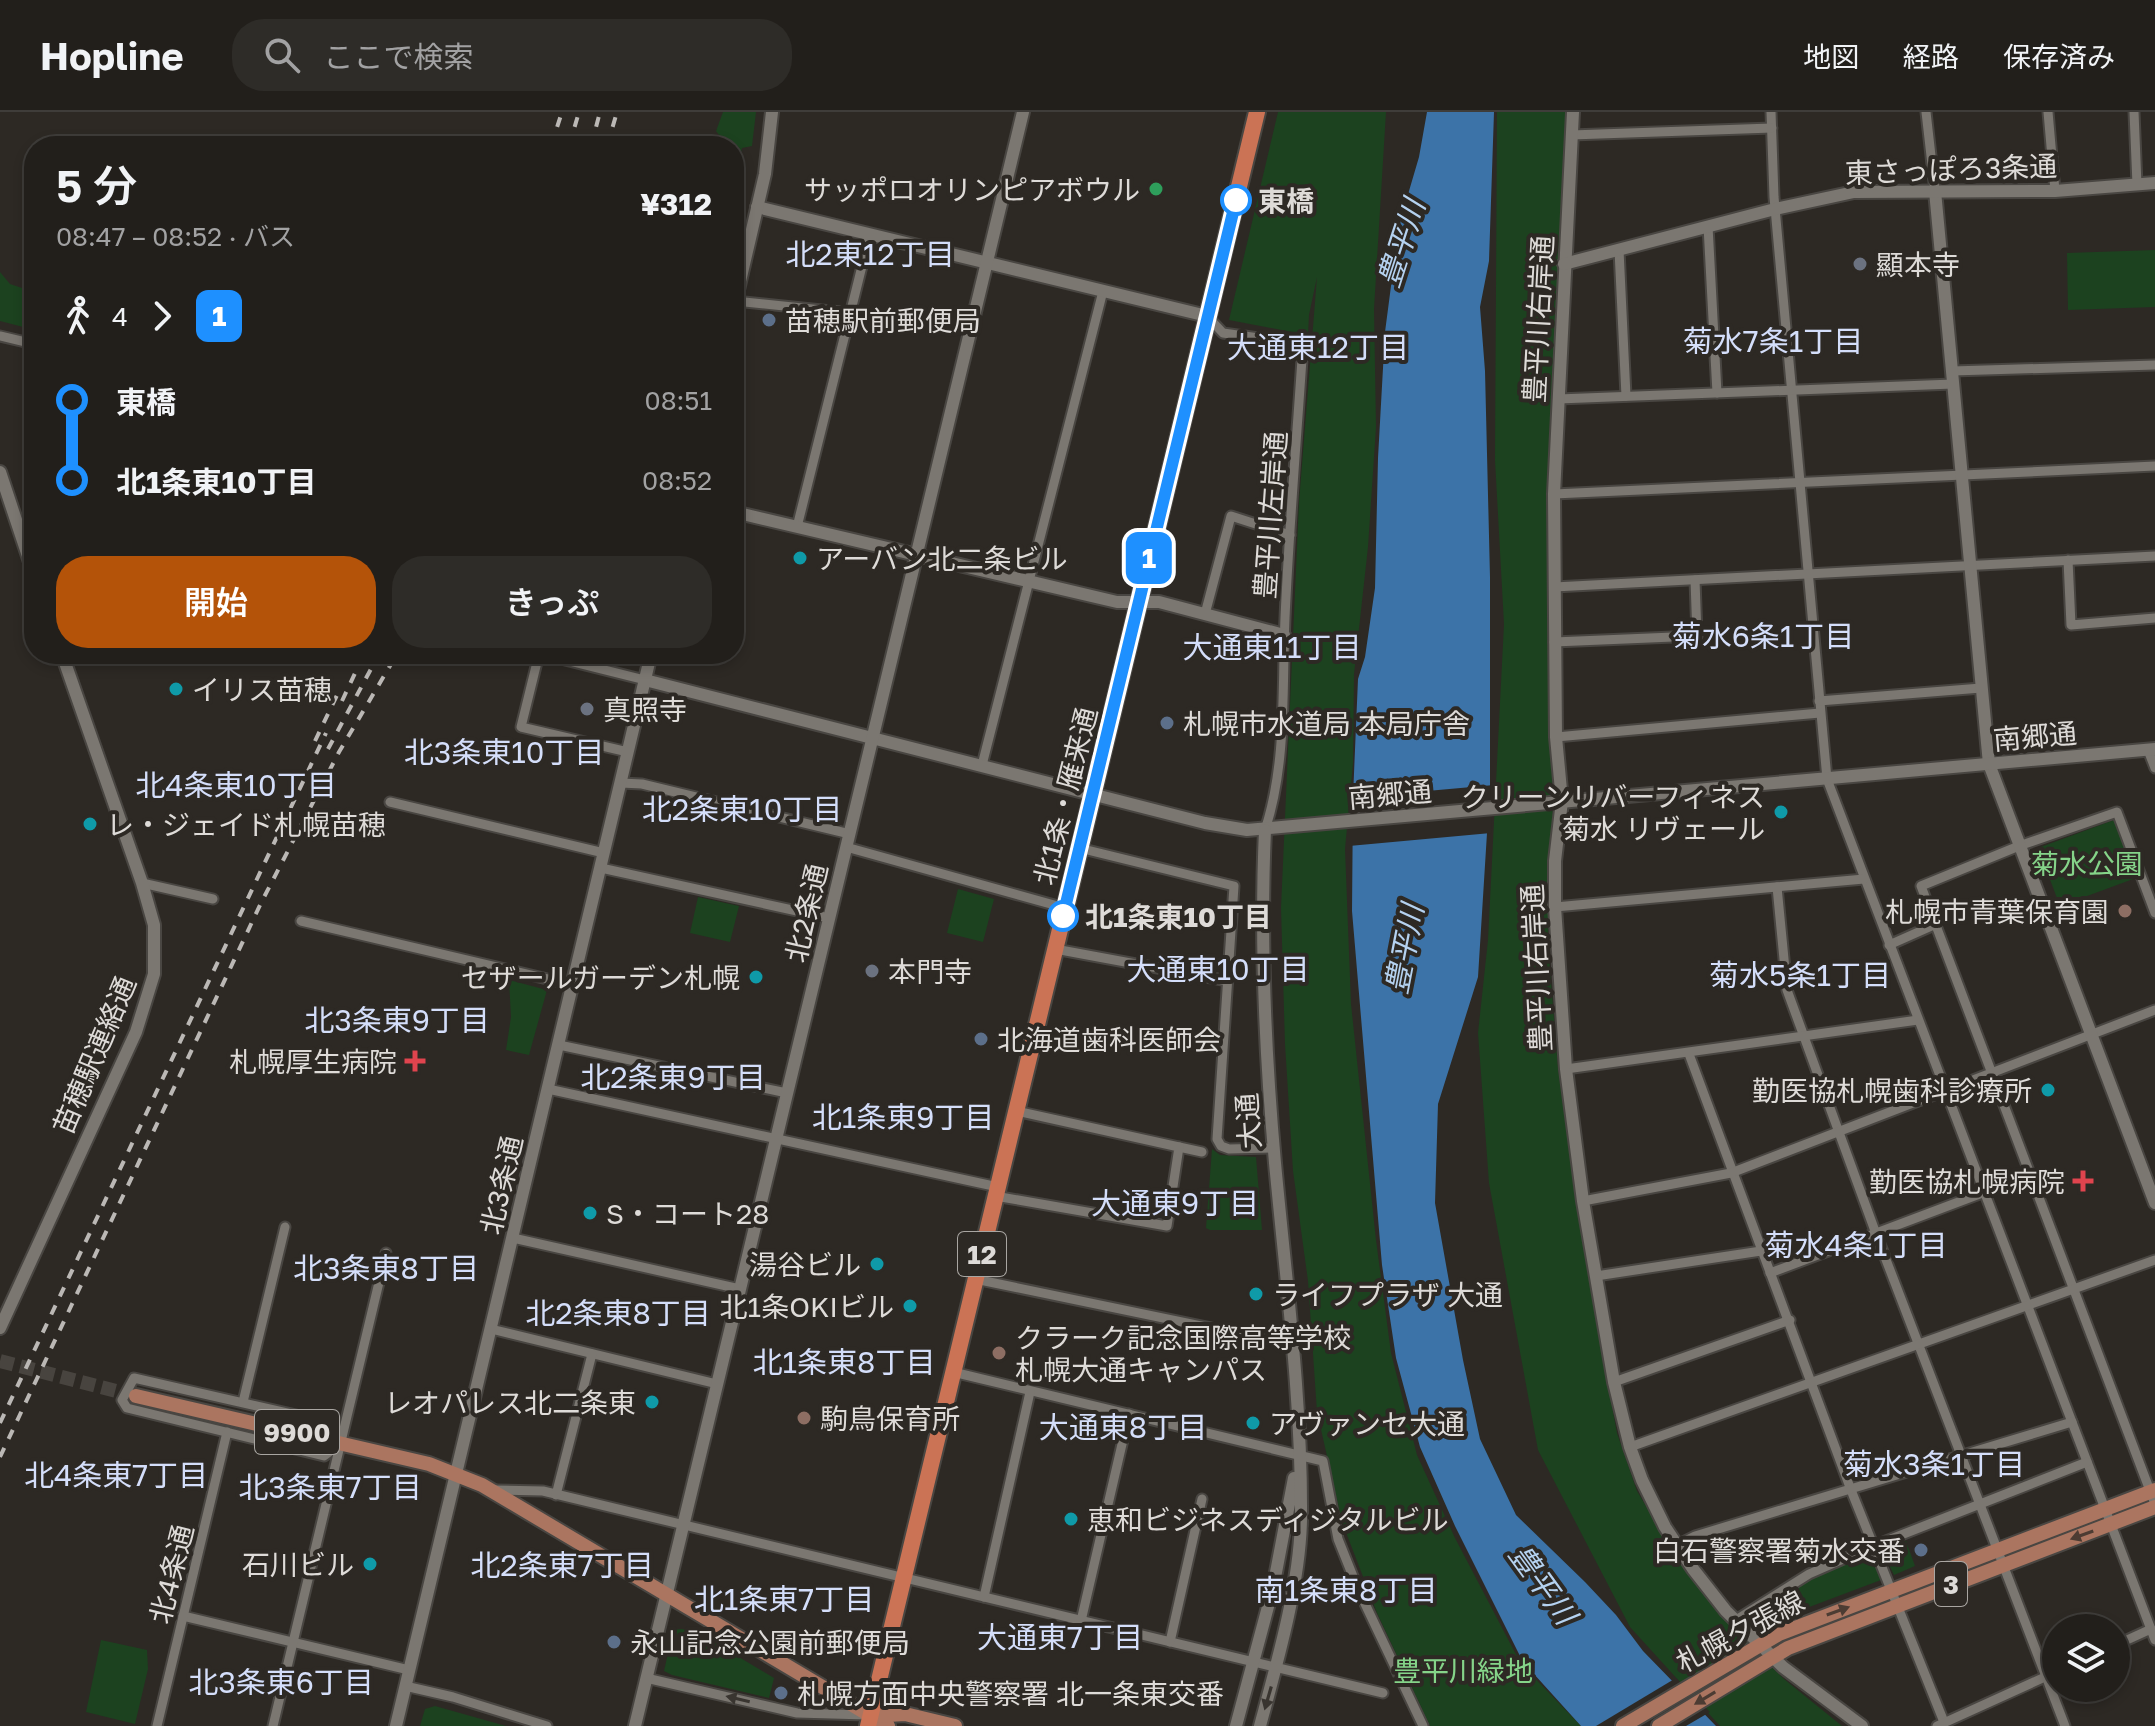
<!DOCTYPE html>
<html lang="ja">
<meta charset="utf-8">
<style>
:root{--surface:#221f1b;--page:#2e2c28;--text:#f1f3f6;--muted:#a2a2a3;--line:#3f3d3a;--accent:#b45309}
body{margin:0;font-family:"Golos Text","Noto Sans JP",sans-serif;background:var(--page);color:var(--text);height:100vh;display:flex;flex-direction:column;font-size:30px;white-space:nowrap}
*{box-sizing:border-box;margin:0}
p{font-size:26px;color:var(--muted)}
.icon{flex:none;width:44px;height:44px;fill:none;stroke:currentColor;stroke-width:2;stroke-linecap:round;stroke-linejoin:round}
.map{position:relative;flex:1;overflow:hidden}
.side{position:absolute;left:24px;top:24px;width:720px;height:528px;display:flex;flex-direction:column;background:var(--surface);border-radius:32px;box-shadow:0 4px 12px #0003,0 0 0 2px var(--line)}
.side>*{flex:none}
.badge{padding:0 16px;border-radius:12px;font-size:28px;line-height:52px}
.tools{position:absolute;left:2042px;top:1502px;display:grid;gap:16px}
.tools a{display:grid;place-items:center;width:88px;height:88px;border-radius:50%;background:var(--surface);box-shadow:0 4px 12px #0003,0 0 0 2px var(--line);font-size:40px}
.map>.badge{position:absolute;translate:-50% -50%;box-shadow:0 0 0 4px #fff}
.legs{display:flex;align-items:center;gap:12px;height:88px;padding:0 32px;font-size:26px}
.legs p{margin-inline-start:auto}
.headline{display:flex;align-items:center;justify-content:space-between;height:136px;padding:0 32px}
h1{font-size:44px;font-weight:600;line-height:60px}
.primary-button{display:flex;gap:16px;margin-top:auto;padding:16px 32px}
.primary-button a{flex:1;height:92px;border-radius:32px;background:var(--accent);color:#fff;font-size:32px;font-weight:600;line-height:92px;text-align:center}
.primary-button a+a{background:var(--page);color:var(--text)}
ul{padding:0 32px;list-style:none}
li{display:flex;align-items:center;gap:28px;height:80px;font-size:30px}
li i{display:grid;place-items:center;width:12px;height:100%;margin:0 10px;background:currentColor}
li i::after{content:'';width:20px;height:20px;margin:-10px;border:6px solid;border-radius:50%;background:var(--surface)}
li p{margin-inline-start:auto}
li:first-child i{background:linear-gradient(#0000 50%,currentColor 0)}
li:last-child i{background:linear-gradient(currentColor 50%,#0000 0)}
header{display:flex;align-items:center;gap:48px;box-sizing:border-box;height:112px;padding:0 40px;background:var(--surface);border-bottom:2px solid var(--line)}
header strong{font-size:38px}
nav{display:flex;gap:44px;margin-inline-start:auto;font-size:28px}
.search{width:560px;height:72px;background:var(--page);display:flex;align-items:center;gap:20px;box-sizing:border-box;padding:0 28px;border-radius:32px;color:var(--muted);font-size:30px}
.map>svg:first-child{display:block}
</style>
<header>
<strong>Hopline</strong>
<div class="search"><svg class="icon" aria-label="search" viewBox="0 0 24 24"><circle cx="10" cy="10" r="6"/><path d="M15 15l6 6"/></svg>ここで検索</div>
<nav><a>地図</a><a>経路</a><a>保存済み</a></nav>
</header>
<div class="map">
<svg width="2155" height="1614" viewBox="0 0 2155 1614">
<rect width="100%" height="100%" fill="#2d2924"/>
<g fill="#1c421f">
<polygon points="723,0 756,0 752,34 742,36 735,68 734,87 734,34 714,34 718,27 723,28 716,19"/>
<polygon points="1278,0 1386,0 1374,197 1376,315 1368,435 1354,562 1353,651 1345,737 1351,892 1376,1128 1391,1241 1417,1343 1455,1426 1521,1552 1581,1614 1430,1614 1377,1501 1342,1410 1317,1300 1308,1169 1293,1059 1285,932 1281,796 1299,390 1317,165 1309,203 1308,223 1229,208"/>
<polygon points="1497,0 1567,0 1549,329 1549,511 1553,716 1548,764 1548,833 1558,956 1574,1075 1606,1262 1617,1321 1637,1379 1672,1437 1690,1464 1738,1522 1784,1567 1842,1614 1720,1614 1630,1515 1538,1338 1489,1071 1478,921 1488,828 1504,512 1495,348"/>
<polygon points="2155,138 2155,195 2068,198 2067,141"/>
<polygon points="0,160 10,172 28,178 34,174 34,214 27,216 0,209"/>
<polygon points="2114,708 2136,766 2060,794 2038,736"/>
<polygon points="958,777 994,787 983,830 947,821"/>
<polygon points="698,785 739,794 730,830 690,821"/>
<polygon points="509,868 547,878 529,943 506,938 511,905"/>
<polygon points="1212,1037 1220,1043 1256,1045 1262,1118 1210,1118 1206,1116"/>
<polygon points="1906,1429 1915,1454 1894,1463 1882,1439"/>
<polygon points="1870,1442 1881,1468 1767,1511 1759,1503 1809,1468"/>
<polygon points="681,1517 695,1519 774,1566 769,1586 672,1563 664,1559 673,1518"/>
<polygon points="101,1528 147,1538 148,1557 135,1612 86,1600"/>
<polygon points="435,1594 506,1614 420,1614 425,1597"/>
</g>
<polygon fill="#3c73a8" points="1427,0 1494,0 1489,149 1480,195 1485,259 1490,465 1490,673 1478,865 1438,992 1435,1091 1463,1248 1480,1327 1516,1403 1585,1470 1616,1503 1643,1539 1716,1614 1581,1614 1523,1550 1455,1414 1420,1335 1396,1246 1382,1153 1352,799 1353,685 1358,567 1365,545 1375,476 1378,346 1385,220 1399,113 1419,45"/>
<g fill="#2d2924">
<polygon points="1494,673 1491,721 1349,734 1349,686"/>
<polygon points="1676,1566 1710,1600 1686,1614 1596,1614"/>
</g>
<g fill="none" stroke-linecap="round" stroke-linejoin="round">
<polyline stroke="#48443f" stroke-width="14" stroke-dasharray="14 7" stroke-linecap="butt" points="0,1249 136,1284"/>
<defs>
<g id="street">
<polyline points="1771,0 1774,85 1827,667 2155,1528"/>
<polyline points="1926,0 1935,79"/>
<polyline points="2048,0 2055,79"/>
<polyline points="2134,0 2137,73"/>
<polyline points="1571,23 1772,16"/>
<polyline points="1708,114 1717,281"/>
<polyline points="1619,138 1626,284"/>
<polyline points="735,189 957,212 973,211"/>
<path d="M1207,204L1223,221L1303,232C1297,324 1289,415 1285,506C1282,577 1287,651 1265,718"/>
<polyline points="0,224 34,232"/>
<polyline points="1952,259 2155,253"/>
<polyline points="1558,287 1953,272"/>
<polyline points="1554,382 2155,354"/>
<polyline points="797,415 870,122"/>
<polyline points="2068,448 2071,513 2155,506"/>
<polyline points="1554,475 2155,444"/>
<polyline points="1205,502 1231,404 1290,423"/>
<polyline points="1554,530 1697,524 1695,468"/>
<polyline points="539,542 521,615 628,640"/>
<polyline points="541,542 645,568"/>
<polyline points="1819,589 1981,576"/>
<polyline points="1556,625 1820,601"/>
<polyline points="2148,638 2155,656"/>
<polyline points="982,653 1103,179"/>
<polyline points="621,671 642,672 850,722"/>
<polyline points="390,690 604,741"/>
<polyline points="846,735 1065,796"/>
<polyline points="1079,736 1234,774 1217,1027 1221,1034 1229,1037 1274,1036"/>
<polyline points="601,756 829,806"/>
<polyline points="142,771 213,787"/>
<polyline points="1777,775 1787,878 1875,1119 2065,1614"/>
<polyline points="1555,795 1864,767"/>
<polyline points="2155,801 2117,700 2019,734 1921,774 2155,1392"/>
<polyline points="301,809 573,873"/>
<polyline points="1889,833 1934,813"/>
<polyline points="1055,837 1228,869"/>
<polyline points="559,933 787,981"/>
<polyline points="1689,942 1851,1378 1944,1610"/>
<polyline points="1566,957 1918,908"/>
<polyline points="548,977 998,1075"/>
<polyline points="1179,1035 1202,1040"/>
<polyline points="995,1084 1167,1114 1179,1035 1016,999"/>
<polyline points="1583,1089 1731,1061 2155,898"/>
<polyline points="513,1126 740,1177"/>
<polyline points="1770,1161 1985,1080"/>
<polyline points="1596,1164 1761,1139"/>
<polyline points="975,1167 1293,1233"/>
<polyline points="491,1217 717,1272"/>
<polyline points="953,1260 1323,1349 1338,1427 1358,1477 1423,1614"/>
<polygon points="134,1266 331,1311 341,1331 324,1344 127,1296 122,1288"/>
<polyline points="1614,1270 1790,1208"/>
<polyline points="243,1290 285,1115"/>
<polyline points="1630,1335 2155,1148"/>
<polyline points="495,1378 543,1379 1383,1581"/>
<polyline points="556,1383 592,1242"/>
<polyline points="1677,1433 1695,1424 2072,1310"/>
<polyline points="984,1485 1030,1280"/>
<polyline points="183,1504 409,1558"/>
<polyline points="1736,1508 1809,1462 1873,1434 2087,1350"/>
<polyline points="1081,1509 1129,1302"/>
<polyline points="1170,1530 1202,1387"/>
<polyline points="2116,1533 2151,1517"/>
<polyline points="646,1566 797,1601 867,1603"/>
<polyline points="405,1574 453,1585 547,1614"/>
<polyline points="157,1614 227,1320"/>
<polyline points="273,1614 386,1141"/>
<polyline points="1937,1614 2056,1560"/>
</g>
<g id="secondary">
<polyline points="1573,0 1554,382 1556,625 1562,689 1555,749 1555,795 1566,957 1583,1089 1614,1270 1630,1335 1642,1368 1665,1415 1693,1457 1726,1499 1783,1555 1862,1614"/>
<polyline points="1935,79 1989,652 2155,1091"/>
<polyline points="757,95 1207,204"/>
<polyline points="1564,152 1775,97 1854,80 2055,79 2155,71"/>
<polyline points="734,195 765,62 772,0"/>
<polyline points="0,360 34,462"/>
<polyline points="734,400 1117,490 1159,490 1284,523"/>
<polyline points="645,568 1205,711 1247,718 2155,637"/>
<polyline points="0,1216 136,920 154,862 154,813 142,771 62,542"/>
<polyline points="396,1614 651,542"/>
<polyline points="635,1614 1023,0"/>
<polyline points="1236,1614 1273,1476 1294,1366"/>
<path d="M1260,1614C1277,1551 1300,1472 1301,1407C1302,1288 1286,1169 1275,1051C1265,940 1260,829 1265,718"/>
</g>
<g id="primary">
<polyline points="136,1284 429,1352 482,1373 888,1614"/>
<polyline points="871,1604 905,1602 955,1614"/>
<polyline points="1623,1614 1779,1522 2155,1378"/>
<polyline points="1659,1614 1788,1536 2155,1395"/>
</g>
<polyline id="highway" points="868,1614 1257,0"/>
</defs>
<use href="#street" stroke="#494642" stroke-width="13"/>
<use href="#secondary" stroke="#494642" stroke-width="16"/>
<use href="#primary" stroke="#494642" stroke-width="18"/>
<use href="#highway" stroke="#494642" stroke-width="20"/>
<use href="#street" stroke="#7b7771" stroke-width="9"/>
<use href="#secondary" stroke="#7b7771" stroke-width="12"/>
<use href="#primary" stroke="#ab7560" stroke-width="14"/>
<use href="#highway" stroke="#cb7355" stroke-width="16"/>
<g stroke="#bbb8b5" stroke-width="4" stroke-dasharray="10 10" stroke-linecap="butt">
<polyline points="551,34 562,0"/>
<polyline points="569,34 579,0"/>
<polyline points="591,34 600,0"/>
<polyline points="607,34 617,0"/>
<polyline points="342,589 364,542"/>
<polyline points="315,629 341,575"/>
<polyline points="328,637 379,542"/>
<polyline points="0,1311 326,621"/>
<polyline points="0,1345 261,791 339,640 397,542"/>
</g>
</g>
<defs><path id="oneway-solid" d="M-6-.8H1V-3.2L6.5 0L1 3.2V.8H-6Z" transform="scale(2)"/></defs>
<g fill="#4c3c33">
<use href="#oneway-solid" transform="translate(2082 1423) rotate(160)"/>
<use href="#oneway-solid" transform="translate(1838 1499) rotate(-20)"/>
<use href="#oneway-solid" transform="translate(1705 1586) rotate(149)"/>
</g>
<g fill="#393530">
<use href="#oneway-solid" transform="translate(1268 1586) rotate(106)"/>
<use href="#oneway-solid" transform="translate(738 1587) rotate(-167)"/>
</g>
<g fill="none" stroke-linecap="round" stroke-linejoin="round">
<defs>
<polyline id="line-1" points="1063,804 1236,88"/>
</defs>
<use href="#line-1" stroke="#fff" stroke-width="18"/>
<use href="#line-1" stroke="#1e90ff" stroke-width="12"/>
</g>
<circle fill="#2e9e5b" stroke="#2d2924" stroke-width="3" cx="1156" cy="77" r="8"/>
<g fill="#fff" stroke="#1e90ff" stroke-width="4">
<circle cx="1236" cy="88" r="14"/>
<circle cx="1063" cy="804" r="14"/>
</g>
<g fill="#6b7280" stroke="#2d2924" stroke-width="3">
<circle cx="1860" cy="152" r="8"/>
<circle cx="587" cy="597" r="8"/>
<circle cx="872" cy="859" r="8"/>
</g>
<g fill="#5c6f8a" stroke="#2d2924" stroke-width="3">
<circle cx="769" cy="208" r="8"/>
<circle cx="1167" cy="611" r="8"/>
<circle cx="981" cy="927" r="8"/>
<circle cx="1921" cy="1438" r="8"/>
<circle cx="614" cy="1530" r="8"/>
<circle cx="781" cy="1581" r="8"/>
</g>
<g fill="#0f9aa8" stroke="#2d2924" stroke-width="3">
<circle cx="800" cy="446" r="8"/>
<circle cx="176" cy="577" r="8"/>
<circle cx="1781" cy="700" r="8"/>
<circle cx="90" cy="712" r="8"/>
<circle cx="756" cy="865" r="8"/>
<circle cx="2048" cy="978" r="8"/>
<circle cx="590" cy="1101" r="8"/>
<circle cx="877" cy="1152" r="8"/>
<circle cx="1256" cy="1182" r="8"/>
<circle cx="910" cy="1194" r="8"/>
<circle cx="652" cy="1290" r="8"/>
<circle cx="1253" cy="1311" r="8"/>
<circle cx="1071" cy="1407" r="8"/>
<circle cx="370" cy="1452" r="8"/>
</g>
<g fill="#8d6e63" stroke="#2d2924" stroke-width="3">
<circle cx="2125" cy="799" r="8"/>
<circle cx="999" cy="1241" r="8"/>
<circle cx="804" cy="1306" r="8"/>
</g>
<g fill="#e0444e" stroke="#2d2924" stroke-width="3">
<path d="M411 937h8v8h8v8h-8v8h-8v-8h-8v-8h8z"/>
<path d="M2079 1057h8v8h8v8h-8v8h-8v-8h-8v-8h8z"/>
</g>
<g text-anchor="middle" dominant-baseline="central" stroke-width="8" stroke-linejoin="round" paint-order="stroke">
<g fill="#2d2924" stroke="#a9a6a2" stroke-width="2">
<rect x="958" y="1120" width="48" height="44" rx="6"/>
<rect x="255" y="1298" width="84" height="44" rx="6"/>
<rect x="1935" y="1450" width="32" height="44" rx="6"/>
</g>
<g font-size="26" font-weight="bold" fill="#dedbd8">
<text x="982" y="1142">12</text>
<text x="297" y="1320">9900</text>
<text x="1951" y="1472">3</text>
</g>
<g font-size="28" fill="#dedbd8" stroke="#2d2924">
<text transform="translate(1951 57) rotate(-2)">東さっぽろ3条通</text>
<text transform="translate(1538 207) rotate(-87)">豊平川右岸通</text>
<text transform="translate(1270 403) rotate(-86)">豊平川左岸通</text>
<text transform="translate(2035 624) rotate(-5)">南郷通</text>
<text transform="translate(1390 682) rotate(-5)">南郷通</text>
<text transform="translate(1065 684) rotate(-76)">北1条・雁来通</text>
<text transform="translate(806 801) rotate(-77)">北2条通</text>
<text transform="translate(1536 856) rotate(-93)">豊平川右岸通</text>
<text transform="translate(94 943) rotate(-67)">苗穂駅連絡通</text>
<text transform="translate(1248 1009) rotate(-94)">大通</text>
<text transform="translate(501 1073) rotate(-77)">北3条通</text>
<text transform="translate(171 1462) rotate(-76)">北4条通</text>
<text transform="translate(1740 1519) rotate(-28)">札幌夕張線</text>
</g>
<g font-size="28" fill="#dedbd8" stroke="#2d2924" text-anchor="start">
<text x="1140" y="77" text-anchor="end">サッポロオリンピアボウル</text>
<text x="1876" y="152">顯本寺</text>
<text x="785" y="208">苗穂駅前郵便局</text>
<text x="816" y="446">アーバン北二条ビル</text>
<text x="192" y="577">イリス苗穂</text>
<text x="603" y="597">真照寺</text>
<text x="1183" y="611">札幌市水道局 本局庁舎</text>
<text x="1765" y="684" text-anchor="end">クリーンリバーフィネス<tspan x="1765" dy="32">菊水 リヴェール</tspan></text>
<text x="106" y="712">レ・ジェイド札幌苗穂</text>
<text x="2109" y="799" text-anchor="end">札幌市青葉保育園</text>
<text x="888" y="859">本門寺</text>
<text x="740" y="865" text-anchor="end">セザールガーデン札幌</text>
<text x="997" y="927">北海道歯科医師会</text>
<text x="397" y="949" text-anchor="end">札幌厚生病院</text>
<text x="2032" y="978" text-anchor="end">勤医協札幌歯科診療所</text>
<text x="2065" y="1069" text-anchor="end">勤医協札幌病院</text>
<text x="606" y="1101">S・コート28</text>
<text x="861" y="1152" text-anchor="end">湯谷ビル</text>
<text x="1272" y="1182">ライフプラザ 大通</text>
<text x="894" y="1194" text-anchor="end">北1条OKIビル</text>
<text x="1015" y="1225">クラーク記念国際高等学校<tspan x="1015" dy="32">札幌大通キャンパス</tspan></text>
<text x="636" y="1290" text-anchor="end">レオパレス北二条東</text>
<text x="820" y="1306">駒鳥保育所</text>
<text x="1269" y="1311">アヴァンセ大通</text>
<text x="1087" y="1407">恵和ビジネスディジタルビル</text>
<text x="1905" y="1438" text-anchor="end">白石警察署菊水交番</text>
<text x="354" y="1452" text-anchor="end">石川ビル</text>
<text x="630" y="1530">永山記念公園前郵便局</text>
<text x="797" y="1581">札幌方面中央警察署 北一条東交番</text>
</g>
<g font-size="28" font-weight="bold" fill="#dedbd8" stroke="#2d2924" text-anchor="start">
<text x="1258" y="88">東橋</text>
<text x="1085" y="804">北1条東10丁目</text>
</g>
<g font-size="28" fill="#85d489" stroke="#2d2924">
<text x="2087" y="751">菊水公園</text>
<text x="1463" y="1558">豊平川緑地</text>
</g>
<g font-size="30" font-style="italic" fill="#b5d2f0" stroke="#2d2924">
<text transform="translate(1401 131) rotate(-72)">豊平川</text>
<text transform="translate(1404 837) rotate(-79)">豊平川</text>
<text transform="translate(1543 1472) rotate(54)">豊平川</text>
</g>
<g font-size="30" fill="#d4defa" stroke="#2d2924">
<text x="870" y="142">北2東12丁目</text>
<text x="1773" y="229">菊水7条1丁目</text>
<text x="1318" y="235">大通東12丁目</text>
<text x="1763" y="524">菊水6条1丁目</text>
<text x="1272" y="535">大通東11丁目</text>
<text x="504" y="640">北3条東10丁目</text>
<text x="236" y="673">北4条東10丁目</text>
<text x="742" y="697">北2条東10丁目</text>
<text x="1218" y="857">大通東10丁目</text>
<text x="1800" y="863">菊水5条1丁目</text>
<text x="397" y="908">北3条東9丁目</text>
<text x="673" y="965">北2条東9丁目</text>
<text x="903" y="1005">北1条東9丁目</text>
<text x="1175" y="1091">大通東9丁目</text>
<text x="1856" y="1133">菊水4条1丁目</text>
<text x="386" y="1156">北3条東8丁目</text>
<text x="618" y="1201">北2条東8丁目</text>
<text x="844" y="1250">北1条東8丁目</text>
<text x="1123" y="1315">大通東8丁目</text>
<text x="1934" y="1352">菊水3条1丁目</text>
<text x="116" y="1363">北4条東7丁目</text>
<text x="330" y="1375">北3条東7丁目</text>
<text x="562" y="1453">北2条東7丁目</text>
<text x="1346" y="1478">南1条東8丁目</text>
<text x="784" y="1487">北1条東7丁目</text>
<text x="1060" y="1525">大通東7丁目</text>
<text x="281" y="1570">北3条東6丁目</text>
</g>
</g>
</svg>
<div class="tools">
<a><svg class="icon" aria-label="layers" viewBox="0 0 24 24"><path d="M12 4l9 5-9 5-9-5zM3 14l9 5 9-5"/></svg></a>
</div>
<b class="badge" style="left:1149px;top:446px;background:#1e90ff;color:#fff">1</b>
<section class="side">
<div class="headline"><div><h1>5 分</h1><p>08:47 – 08:52 · バス</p></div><b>¥312</b></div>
<div class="legs"><svg class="icon" aria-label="walk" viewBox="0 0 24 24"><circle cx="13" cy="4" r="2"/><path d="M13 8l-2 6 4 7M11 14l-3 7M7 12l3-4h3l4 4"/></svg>4<svg class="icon" aria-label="forward" viewBox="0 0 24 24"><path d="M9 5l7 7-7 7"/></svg><b class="badge" style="background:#1e90ff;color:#fff">1</b></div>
<ul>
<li><i style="color:#1e90ff"></i><b>東橋</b><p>08:51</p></li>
<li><i style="color:#1e90ff"></i><b>北1条東10丁目</b><p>08:52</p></li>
</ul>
<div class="primary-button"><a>開始</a><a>きっぷ</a></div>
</section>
</div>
